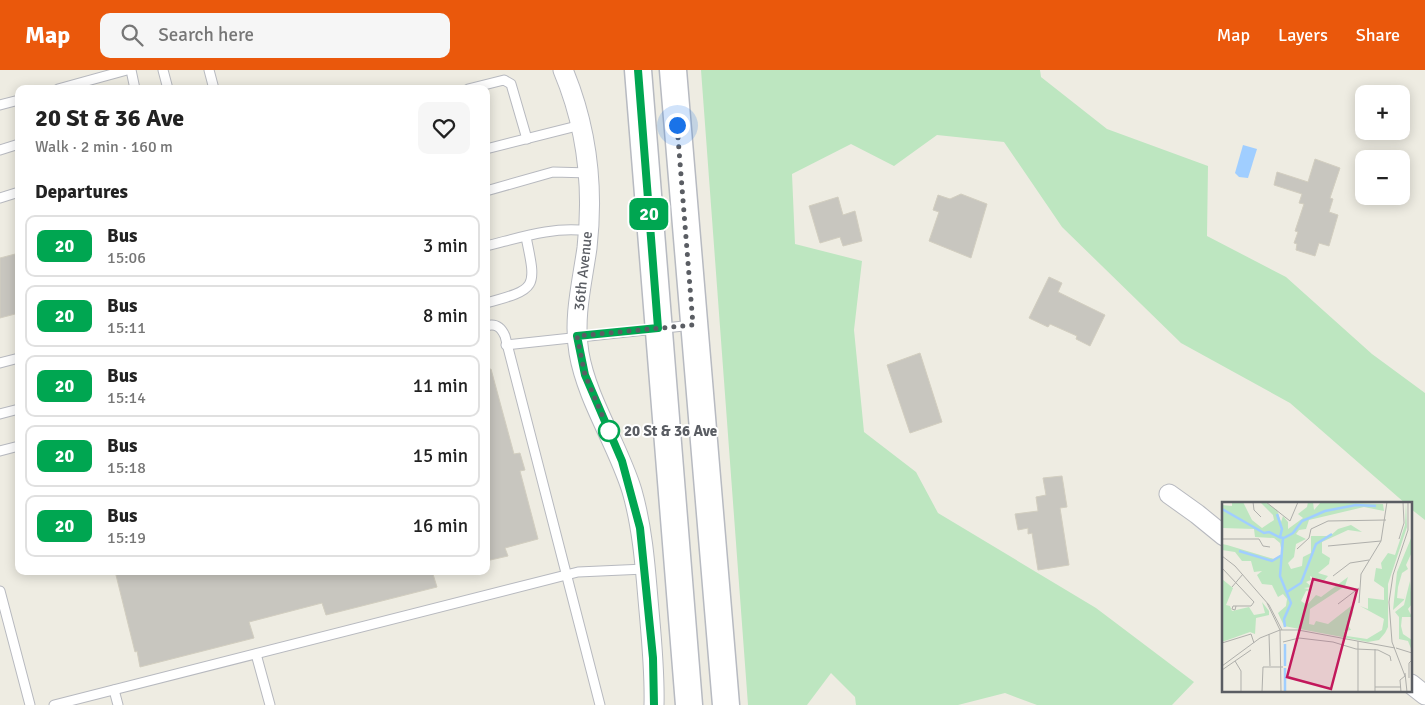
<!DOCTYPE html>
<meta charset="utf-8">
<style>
:root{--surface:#fff;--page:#f6f6f6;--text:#222;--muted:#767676;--line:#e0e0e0;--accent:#ea580c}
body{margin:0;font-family:Signika,sans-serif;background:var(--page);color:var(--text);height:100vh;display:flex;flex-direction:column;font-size:19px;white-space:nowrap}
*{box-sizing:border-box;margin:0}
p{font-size:16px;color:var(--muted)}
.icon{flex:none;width:28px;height:28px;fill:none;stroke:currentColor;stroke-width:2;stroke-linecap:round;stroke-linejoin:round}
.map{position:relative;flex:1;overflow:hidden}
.details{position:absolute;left:15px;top:15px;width:475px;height:490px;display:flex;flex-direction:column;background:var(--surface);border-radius:10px;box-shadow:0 2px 12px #0003}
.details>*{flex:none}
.badge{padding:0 10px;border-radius:8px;font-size:18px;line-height:32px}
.fabs{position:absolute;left:1355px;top:15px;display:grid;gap:10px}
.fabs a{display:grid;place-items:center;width:55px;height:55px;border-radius:10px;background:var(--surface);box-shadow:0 2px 12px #0003;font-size:25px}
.you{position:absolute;width:25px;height:25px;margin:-12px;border:4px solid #fff;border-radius:50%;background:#1a73e8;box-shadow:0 0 0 8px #1a73e833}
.map>.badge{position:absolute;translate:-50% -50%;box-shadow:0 0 0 2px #fff}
h2{padding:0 20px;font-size:19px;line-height:45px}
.round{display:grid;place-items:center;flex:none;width:52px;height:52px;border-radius:10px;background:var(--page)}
.summary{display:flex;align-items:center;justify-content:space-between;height:85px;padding:0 20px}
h1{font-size:24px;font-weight:800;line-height:38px}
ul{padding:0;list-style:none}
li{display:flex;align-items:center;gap:15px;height:62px;margin:0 10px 8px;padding:0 10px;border:2px solid var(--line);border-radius:10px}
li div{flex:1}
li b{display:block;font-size:19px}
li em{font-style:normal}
li .badge{min-width:55px;font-weight:700;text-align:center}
header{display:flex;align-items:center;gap:30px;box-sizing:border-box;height:70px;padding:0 25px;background:var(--accent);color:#fff}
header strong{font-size:24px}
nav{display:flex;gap:28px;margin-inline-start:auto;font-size:18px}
.search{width:350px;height:45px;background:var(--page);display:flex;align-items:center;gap:12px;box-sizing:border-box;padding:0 18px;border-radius:10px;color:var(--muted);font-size:19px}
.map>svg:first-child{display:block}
</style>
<header>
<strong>Map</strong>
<div class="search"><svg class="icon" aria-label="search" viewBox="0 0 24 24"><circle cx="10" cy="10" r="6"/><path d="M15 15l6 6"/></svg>Search here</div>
<nav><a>Map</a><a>Layers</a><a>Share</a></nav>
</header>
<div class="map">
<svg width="1425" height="635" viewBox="0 0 1425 635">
<rect width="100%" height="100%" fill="#eeece2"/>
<polygon fill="#bde6c0" points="701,0 1040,0 1041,7 1107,59 1208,96 1207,166 1286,207 1372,284 1425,323 1425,450 1411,439 1411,434 1406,434 1290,333 1181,273 1062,157 1004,72 937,65 894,96 851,74 792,104 795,174 862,191 854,260 864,362 916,402 938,443 1096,538 1194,612 1172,635 1037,635 1005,623 958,635 856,635 855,627 831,603 807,635 748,635"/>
<polygon fill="#a0ceff" points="1243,75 1257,79 1248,108 1239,107 1235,103"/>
<g fill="#c8c6bf" stroke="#d2cec0">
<polygon points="1315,89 1340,98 1330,128 1333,129 1329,142 1338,145 1329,176 1319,173 1315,186 1296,180 1297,174 1294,173 1298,162 1295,161 1304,134 1299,133 1302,124 1274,115 1277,102 1308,112"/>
<polygon points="961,124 987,134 971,188 929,171 939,142 933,140 938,125 950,129"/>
<polygon points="838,127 843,145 855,141 862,171 843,176 840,167 820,173 809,136"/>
<polygon points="19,183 19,243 0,248 0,188"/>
<polygon points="1049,207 1062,213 1058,222 1105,245 1090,276 1076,269 1077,266 1050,254 1048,257 1029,248"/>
<polygon points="920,283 942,352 910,363 887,295"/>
<polygon points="491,299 514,384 520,383 525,400 520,401 538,469 505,478 508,486 486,491 486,300"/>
<polygon points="1062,406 1067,437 1060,438 1069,495 1038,500 1032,463 1028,464 1028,458 1018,460 1015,444 1038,441 1036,427 1046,425 1043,408"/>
<polygon points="115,501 432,501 437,517 326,545 322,533 249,552 254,568 140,597 137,581 135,582"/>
</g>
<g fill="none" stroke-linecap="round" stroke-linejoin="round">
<defs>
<g id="service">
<polyline points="131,0 135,19"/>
<polyline points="163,0 168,19"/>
<polyline points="209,0 214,19"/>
<polyline points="58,19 127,0"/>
<polyline points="468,19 504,10 511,14 527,69"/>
<polyline points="0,35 19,30"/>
<polyline points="486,79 581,55"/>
<polyline points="0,80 19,74"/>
<polyline points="486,121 553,102 590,103"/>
<polyline points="0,128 19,122"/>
<path d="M486,176C519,168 553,156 588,161"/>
<path d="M486,233C537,219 537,219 526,167"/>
<path d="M486,256C496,253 501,257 505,266L600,635"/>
<polyline points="506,275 693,255"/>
<polyline points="0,293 19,288"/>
<polyline points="0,344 19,339"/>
<polyline points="0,381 19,376"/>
<polyline points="0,521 30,635"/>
<polyline points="256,584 270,635"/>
<polyline points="114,620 118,635"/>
<polyline points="54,635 578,502 645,499"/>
</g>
<g id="minor">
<path d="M563,0C587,57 594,116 587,178C582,213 573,248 579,283C587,330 618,375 632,421C642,456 645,493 648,529C651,564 655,600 654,635"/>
<polyline points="1169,424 1197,444 1224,466"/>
<polyline points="1411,614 1425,625"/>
</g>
<g id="secondary">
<polyline points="638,0 689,635"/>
<polyline points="673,0 726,635"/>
</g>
</defs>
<use href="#service" stroke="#b7b9bf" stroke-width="11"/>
<use href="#minor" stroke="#b7b9bf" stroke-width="21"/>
<use href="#secondary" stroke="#b7bac1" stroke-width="29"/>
<use href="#service" stroke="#fff" stroke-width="9"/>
<use href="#minor" stroke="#fff" stroke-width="19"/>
<use href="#secondary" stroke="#fff" stroke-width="26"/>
</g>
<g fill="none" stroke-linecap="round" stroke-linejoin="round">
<defs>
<polyline id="line" points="638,0 658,258 577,266 585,305 622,391 640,458 653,588 654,635"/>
</defs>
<use href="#line" stroke="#fff" stroke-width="11"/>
<use href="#line" stroke="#00a651" stroke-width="8"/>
<polyline stroke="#5a5d63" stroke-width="5" stroke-dasharray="0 9" points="609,361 585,305 577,266 693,255 677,55"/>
</g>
<circle fill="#fff" stroke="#00a651" stroke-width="2.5" cx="609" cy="361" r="10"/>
<g text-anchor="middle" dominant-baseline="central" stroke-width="4" stroke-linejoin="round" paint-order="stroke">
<g font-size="15" fill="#5a5d63" stroke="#fff">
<text transform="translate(583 201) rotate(-84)">36th Avenue</text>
</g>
<g font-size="15" font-weight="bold" fill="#5a5d63" stroke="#fff" text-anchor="start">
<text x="624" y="361">20 St &amp; 36 Ave</text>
</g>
</g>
<g transform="translate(1222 432)">
<rect width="190" height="190" fill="#eeece2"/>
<path d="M10,0H21L30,18L40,26L52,18L51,13L38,0H43L55,8L59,20L61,14L66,20V27L81,16L76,12L85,5L86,0H91L92,8L99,0L161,2L162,9L142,5L87,18L84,27L77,28L74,32L84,37L74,42L72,55L66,61L69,67L80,64L81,55L89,51V34H108L116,27L129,23L140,30L126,28L100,40V51L108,56L107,62L96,71L106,74L101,80L88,74L89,78L84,80L90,85L82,86L89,88L84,89L79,99L85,103L94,93L99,95L126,75L123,84L88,107L87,122L92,123L94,119L106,122L129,104L131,111L126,123L129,128L122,129L125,134L145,137L160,128L162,117L138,104L146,107V96L162,98V86L152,79L154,66L160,67L159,61L166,51L173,53L183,23L184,0L185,25L166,82V125L163,131L157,138L146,140L62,124L56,111L64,104L65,97L61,92L56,95L50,83L40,82L35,73L40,69L32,70L29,59H20L13,50L0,48V42L5,43L52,57L60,52L58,41L52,36L33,35L32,27L0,26V3L10,4ZM190,34V50L184,63L186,67L180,71L176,85L175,96L182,97L183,90L182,98L171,108L175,70ZM0,77L11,86L4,103L8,104L10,109L27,105L32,113L43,111L40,100L47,109V113L34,116L33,132L28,130L0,140ZM188,79L190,102L186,107L190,115H180L179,124L181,132L190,138V149L186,139L177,137V115L173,110L182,103Z" fill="#bde6c0"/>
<path fill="none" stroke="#a0ceff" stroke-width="2.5" d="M0,7L42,31L47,30L59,36M55,12L60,27L58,35L61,36L58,74L69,101L62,117L63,125M62,36L71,31L80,19L103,9L134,3L154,4M17,49L50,59L60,53M65,90L79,81L94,42L110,32M63,164V142M63,166V190"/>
<path fill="none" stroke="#afafab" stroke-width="1" d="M31,0L32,8L39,15M44,0L68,19L76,0M0,37H37L41,44L48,45M177,37L182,21L181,0M106,44L159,39M75,47L87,36L89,27L106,19L164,18M0,54L13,64L47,103L60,128M0,66L32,100L29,104H11L10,107L13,108L14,104M111,74L128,61L147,58M10,85L21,72M137,101L139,72L159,39L165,0M116,102L137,86M47,132L48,164M61,140L77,136L111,140L134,147L156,148L168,154L169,159M0,141L29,132L32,141M174,146L190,151M13,159L19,169V190M0,164L38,136L58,128L45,101M0,168L29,148M183,171L185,190M183,174L170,140L167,100L171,73L186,28V0M187,176V161L190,158M153,185H179M40,190L41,165H61M59,190L58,128H76L173,146M136,190V139M153,190V147M179,190L178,178L183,174"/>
<path fill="#c2185b" fill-opacity="0.15" stroke="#c2185b" stroke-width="2.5" d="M91,77L135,88L109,187L65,175Z"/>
<rect width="190" height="190" fill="none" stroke="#5a5d63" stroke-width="2.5"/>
</g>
</svg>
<div class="fabs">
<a>+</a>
<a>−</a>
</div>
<div class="you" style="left:677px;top:55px"></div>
<b class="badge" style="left:649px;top:144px;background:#00a651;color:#fff">20</b>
<section class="details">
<div class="summary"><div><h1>20 St &amp; 36 Ave</h1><p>Walk · 2 min · 160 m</p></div><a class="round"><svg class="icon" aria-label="heart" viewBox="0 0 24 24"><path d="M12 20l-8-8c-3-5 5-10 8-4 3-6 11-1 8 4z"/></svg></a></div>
<h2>Departures</h2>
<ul>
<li><span class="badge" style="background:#00a651;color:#fff">20</span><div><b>Bus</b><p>15:06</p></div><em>3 min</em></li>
<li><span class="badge" style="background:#00a651;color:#fff">20</span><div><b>Bus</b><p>15:11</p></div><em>8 min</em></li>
<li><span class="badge" style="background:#00a651;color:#fff">20</span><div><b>Bus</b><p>15:14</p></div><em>11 min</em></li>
<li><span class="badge" style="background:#00a651;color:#fff">20</span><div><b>Bus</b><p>15:18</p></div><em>15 min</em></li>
<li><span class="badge" style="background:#00a651;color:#fff">20</span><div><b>Bus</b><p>15:19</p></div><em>16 min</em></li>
</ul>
</section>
</div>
